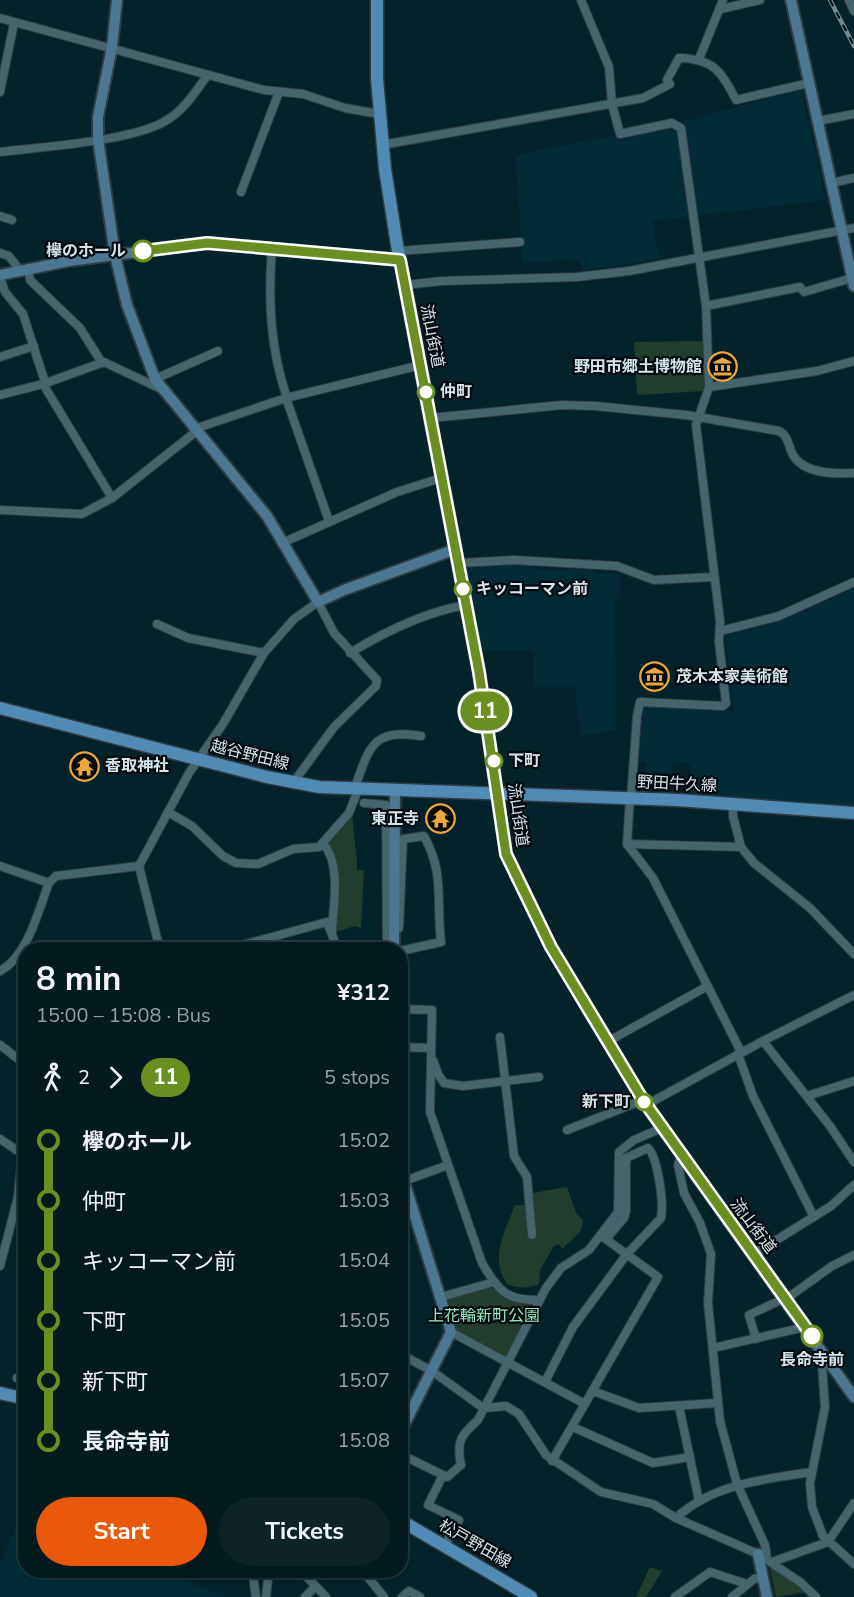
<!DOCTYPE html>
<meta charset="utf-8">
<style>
:root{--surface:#031a1f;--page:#0d2328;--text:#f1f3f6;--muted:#97a1a4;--line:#24383d;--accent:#ea580c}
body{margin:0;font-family:"Nunito Sans","Noto Sans JP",sans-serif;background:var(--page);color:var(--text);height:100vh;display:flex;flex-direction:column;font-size:22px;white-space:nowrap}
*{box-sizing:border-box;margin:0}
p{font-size:20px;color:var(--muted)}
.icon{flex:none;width:33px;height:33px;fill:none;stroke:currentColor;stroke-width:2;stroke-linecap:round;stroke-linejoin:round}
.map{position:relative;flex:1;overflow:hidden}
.drawer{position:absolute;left:18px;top:942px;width:390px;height:636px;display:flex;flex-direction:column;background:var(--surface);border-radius:24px;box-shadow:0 2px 4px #0004,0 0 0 2px var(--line)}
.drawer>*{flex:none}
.badge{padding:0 12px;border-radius:20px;font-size:21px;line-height:39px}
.map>.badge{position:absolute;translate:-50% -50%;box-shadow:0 0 0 3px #fff}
.legs{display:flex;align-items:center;gap:9px;height:66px;padding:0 18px;font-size:20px}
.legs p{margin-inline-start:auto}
.head{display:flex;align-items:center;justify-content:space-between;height:102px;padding:0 18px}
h1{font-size:33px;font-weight:700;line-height:45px}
.cta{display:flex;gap:12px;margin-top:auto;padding:12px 18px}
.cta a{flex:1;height:69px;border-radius:36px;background:var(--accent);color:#fff;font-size:24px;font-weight:700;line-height:69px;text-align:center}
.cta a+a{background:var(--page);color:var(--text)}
ul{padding:0 18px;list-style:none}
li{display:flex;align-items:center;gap:21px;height:60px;font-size:22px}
li i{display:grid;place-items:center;width:9px;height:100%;margin:0 8px;background:currentColor}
li i::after{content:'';width:15px;height:15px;margin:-8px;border:4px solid;border-radius:50%;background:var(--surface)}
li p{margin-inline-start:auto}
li:first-child i{background:linear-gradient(#0000 50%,currentColor 0)}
li:last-child i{background:linear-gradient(currentColor 50%,#0000 0)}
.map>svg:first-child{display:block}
</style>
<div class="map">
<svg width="854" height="1597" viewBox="0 0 854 1597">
<rect width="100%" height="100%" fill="#042229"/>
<g fill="#012c36">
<polygon points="801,89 826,200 652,221 660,259 582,271 580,259 523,263 515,155 682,122"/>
<polygon points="513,564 533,565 534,570 590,569 595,573 620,574 620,599 615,599 616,730 581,736 575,687 533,687 533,650 482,650 467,570 471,566"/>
<polygon points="854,588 854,807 689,794 691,763 673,761 672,777 646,775 647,762 639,761 642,708 645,705 734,711 725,635 784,619"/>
<polygon points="22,1512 25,1514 26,1570 162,1571 226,1597 0,1597 0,1565"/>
</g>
<g fill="#223d2e">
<polygon points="705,341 705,391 637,395 634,342"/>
<path d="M350,818H353C353,836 357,852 357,870H364L361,928L355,926L335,932L328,842Z"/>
<path d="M567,1187L576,1213L583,1220L581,1231L562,1249L559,1244L554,1246L540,1270L539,1284C530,1289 516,1288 507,1284C489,1258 505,1231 515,1205H533V1193Z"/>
<polygon points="490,1287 516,1303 533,1303 534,1305 508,1356 504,1357 455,1330 446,1302 447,1299"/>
<polygon points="650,1567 662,1571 646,1597 636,1597"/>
<polygon points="774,1567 808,1592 776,1597 770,1569"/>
</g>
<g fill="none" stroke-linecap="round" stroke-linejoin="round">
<defs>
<g id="street">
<polyline points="581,0 609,67 612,104 620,134 672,123 681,128 706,306 709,387 696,425 720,621 719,642 726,703 723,706 640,702 637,716 631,798"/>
<polyline points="849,0 854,11"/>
<polyline points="721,9 760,0"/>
<polyline points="0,18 264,90 303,94 345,108 379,114"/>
<polyline points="699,59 723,0"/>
<polyline points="0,92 14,23"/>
<polyline points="818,121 854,114"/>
<path d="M382,145L643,98L670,84L667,80L679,58C714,59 721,71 736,100L809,83"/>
<path d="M0,152C41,147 135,141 167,120C184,110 196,91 207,76"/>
<polyline points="831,183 854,178"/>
<polyline points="241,192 279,92"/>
<polyline points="0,216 12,220"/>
<path d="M272,248C268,300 270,348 287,398"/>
<polyline points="398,251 520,242"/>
<polyline points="0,253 9,256 19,269"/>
<polyline points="28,268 30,280 80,328 102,363"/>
<polyline points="0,277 5,292 23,314 45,382"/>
<polyline points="405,285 442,281 577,277 629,271 854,228"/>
<polyline points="706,306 800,287 804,292 852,278"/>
<polyline points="0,357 34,346"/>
<polyline points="155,379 218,351"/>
<polyline points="43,384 112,498"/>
<polyline points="709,387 817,371 854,361"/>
<polyline points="0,395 43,384 104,362 161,389"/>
<polyline points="286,398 329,521"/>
<path d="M431,418L562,405L595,406L686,415L779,431C789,436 788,446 793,455C804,474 835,474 854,473"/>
<polyline points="197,428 286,398 421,365"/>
<polyline points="0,510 82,514 112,498 198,430"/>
<polyline points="282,543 397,492 441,478"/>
<polyline points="459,563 514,560 617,566 654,580 713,577"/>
<polyline points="157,624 188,638 264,653"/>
<polyline points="720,631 779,616 854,582"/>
<path d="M350,653C386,631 425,612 466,605"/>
<path d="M354,790C369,749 371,727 421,736"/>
<polyline points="630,798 627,844 653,878 741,1052"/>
<polyline points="364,803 386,805 387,950"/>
<polyline points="733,803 733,816 741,847 754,863 810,908 854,954"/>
<polyline points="168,812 192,826 223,856 236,863 258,864 293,849 319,847 349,813 358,790"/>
<path d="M323,843C342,865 333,906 332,932"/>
<polyline points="627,844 741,847"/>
<polyline points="0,866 49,883"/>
<path d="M399,928L403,839L424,836C445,874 436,901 441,942L400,951"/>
<polyline points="160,950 139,866 189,773 223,724 264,653 294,619 318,602 334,633 377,680 376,686 334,727 293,783"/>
<polyline points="224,950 327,922 338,950"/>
<path d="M0,971C28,956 38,911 49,883L56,876L139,866"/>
<path d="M400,1009L432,1010L430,1112L482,1263C499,1291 506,1301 540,1300"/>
<polyline points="500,1037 514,1156 527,1177 532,1235"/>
<polyline points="763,1041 830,1126 854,1162"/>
<polyline points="607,1042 706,987"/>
<polyline points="0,1045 26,1065"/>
<polyline points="400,1047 429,1048"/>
<polyline points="738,1054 753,1096 814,1217"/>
<polyline points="433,1060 438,1074 444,1083 463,1086 539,1077"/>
<polyline points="807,1096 854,1081"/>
<polyline points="646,1105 763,1041 854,995"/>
<polyline points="567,1130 643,1100"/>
<polyline points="0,1139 21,1153"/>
<polyline points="681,1156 678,1165 684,1193 700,1223 711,1254 708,1303 720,1421 737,1484 765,1545 767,1559"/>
<polyline points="402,1182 448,1165"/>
<polyline points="15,1210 26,1212"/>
<polyline points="754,1254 831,1206 854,1185"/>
<polyline points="0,1266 18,1197 26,1115"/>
<polyline points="441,1297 494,1282"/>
<polyline points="786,1299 832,1266 854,1255"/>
<polyline points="451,1332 585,1404"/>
<polyline points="756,1339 749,1315 785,1298"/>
<polyline points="713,1348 805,1327"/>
<polyline points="821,1350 825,1407 810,1483 812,1507 823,1536 854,1564"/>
<polyline points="400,1354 432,1371 479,1405 485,1408 506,1406 519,1414 546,1455 601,1492 653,1504 676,1518 758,1554 800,1582 816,1597"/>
<polyline points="17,1378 26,1380"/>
<path d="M545,1382L573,1327L627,1254L661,1218C664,1203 658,1158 648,1148L626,1158V1211L624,1218L606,1239"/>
<polyline points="593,1391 639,1408 717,1403"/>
<polyline points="679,1406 699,1501"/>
<polyline points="573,1427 653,1463 690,1457"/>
<path d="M400,1454L447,1477L461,1465C456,1441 461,1435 478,1420L546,1288L561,1268L589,1250L618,1212L619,1152L634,1140L662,1128"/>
<polyline points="552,1461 658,1277 603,1237"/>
<polyline points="443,1475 428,1505 459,1520 445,1545"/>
<path d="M676,1518C713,1484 764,1479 812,1472"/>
<polyline points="772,1562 828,1542 854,1503"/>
<polyline points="252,1570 256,1597"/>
<polyline points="300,1570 326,1597"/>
<polyline points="362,1570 384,1597"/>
<polyline points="266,1597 269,1570"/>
<polyline points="305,1597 315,1587"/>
<polyline points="402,1597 409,1591 420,1597"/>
<polyline points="675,1597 710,1572 747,1584"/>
<polyline points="732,1597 754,1579 763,1577"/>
</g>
<g id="secondary">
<polyline points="117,0 112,47 98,117 98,139 115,255 127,305 155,379 267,516 318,602 344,590 456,549"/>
<polyline points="791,0 854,286"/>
<polyline points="0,275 69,261 207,243 400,260"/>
<polyline points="497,794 506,854 551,947 646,1105 854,1397"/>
<polyline points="394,950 395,791"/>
<polyline points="400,1168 451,1332 400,1433"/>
<polyline points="758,1554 767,1597"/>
</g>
<g id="primary">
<polyline points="377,0 377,79 385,169 397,245 479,672 497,794"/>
<polyline points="0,708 267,777 319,787 677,800 854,813"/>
<polyline points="0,1393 26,1399"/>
<polyline points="400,1520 531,1597"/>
</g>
</defs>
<use href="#street" stroke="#2f3b40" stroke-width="10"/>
<use href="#secondary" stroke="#2f3b40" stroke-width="14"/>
<use href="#primary" stroke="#2f3b40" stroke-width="15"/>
<use href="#street" stroke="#46646c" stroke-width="8"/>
<use href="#secondary" stroke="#4b7890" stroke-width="10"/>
<use href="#primary" stroke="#508bb5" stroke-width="12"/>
<defs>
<polyline id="rail" points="830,0 854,46"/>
</defs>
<use href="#rail" stroke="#738a90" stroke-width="4.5"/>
<use href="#rail" stroke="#020a0d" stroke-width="2" stroke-dasharray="7" stroke-linecap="butt"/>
</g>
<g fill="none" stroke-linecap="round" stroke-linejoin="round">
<defs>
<polyline id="line-1" points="143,251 207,243 400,260 479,672 506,854 551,947 643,1100 812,1336"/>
</defs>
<use href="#line-1" stroke="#fff" stroke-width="14"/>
<use href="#line-1" stroke="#6b8e23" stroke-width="9"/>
</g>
<defs>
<symbol id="museum-ring" viewBox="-11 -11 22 22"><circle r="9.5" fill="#020a0d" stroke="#eea73c" stroke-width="1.5"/><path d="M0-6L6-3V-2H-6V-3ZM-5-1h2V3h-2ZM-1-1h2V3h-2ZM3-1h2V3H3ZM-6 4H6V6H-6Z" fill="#eea73c"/></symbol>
<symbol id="temple-ring" viewBox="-11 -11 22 22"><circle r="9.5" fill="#020a0d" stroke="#eea73c" stroke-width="1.5"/><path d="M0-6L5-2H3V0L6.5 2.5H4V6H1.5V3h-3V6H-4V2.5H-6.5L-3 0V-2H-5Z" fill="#eea73c"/></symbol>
</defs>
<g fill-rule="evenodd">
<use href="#museum-ring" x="706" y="350" width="33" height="33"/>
<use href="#museum-ring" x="638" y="660" width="33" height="33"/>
<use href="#temple-ring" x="68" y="750" width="33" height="33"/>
<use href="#temple-ring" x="424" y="802" width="33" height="33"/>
</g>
<g fill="#fff" stroke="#6b8e23" stroke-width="3">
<circle cx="143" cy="251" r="10"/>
<circle cx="426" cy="392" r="8"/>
<circle cx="463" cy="589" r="8"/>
<circle cx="494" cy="761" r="8"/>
<circle cx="644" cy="1102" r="8"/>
<circle cx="812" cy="1336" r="10"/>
</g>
<g text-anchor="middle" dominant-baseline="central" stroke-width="4.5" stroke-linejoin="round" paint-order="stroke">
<g font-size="16" font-weight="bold" fill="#d4e5e9" stroke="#020a0d" text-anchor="start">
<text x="126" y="251" text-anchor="end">欅のホール</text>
<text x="440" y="392">仲町</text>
<text x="476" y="589">キッコーマン前</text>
<text x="508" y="761">下町</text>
<text x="630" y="1102" text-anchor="end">新下町</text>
<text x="812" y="1360" text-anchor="middle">長命寺前</text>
</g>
<g font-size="16" fill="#d4e5e9" stroke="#020a0d">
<text transform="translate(432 336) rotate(79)">流山街道</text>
<text transform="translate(250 755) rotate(14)">越谷野田線</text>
<text transform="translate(677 784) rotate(3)">野田牛久線</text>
<text transform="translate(518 815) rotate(82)">流山街道</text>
<text transform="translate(753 1226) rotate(53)">流山街道</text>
<text transform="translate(475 1544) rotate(30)">松戸野田線</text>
</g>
<g font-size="16" font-weight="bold" fill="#d4e5e9" stroke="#020a0d" text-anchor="end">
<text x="702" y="367">野田市郷土博物館</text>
<text x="676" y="677" text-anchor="start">茂木本家美術館</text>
<text x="105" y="766" text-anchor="start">香取神社</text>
<text x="419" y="819">東正寺</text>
</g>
<g font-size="16" fill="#97e5ba" stroke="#020a0d">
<text x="484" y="1316">上花輪新町公園</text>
</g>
</g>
</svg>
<b class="badge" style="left:485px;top:711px;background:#6b8e23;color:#fff">11</b>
<section class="drawer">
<div class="head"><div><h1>8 min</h1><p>15:00 – 15:08 · Bus</p></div><b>¥312</b></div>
<div class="legs"><svg class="icon" aria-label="walk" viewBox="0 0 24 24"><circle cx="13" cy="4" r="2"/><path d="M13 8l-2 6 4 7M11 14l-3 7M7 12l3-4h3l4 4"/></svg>2<svg class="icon" aria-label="forward" viewBox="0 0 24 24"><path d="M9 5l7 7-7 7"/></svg><b class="badge" style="background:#6b8e23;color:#fff">11</b><p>5 stops</p></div>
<ul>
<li><i style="color:#6b8e23"></i><b>欅のホール</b><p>15:02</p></li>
<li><i style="color:#6b8e23"></i><span>仲町</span><p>15:03</p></li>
<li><i style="color:#6b8e23"></i><span>キッコーマン前</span><p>15:04</p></li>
<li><i style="color:#6b8e23"></i><span>下町</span><p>15:05</p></li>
<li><i style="color:#6b8e23"></i><span>新下町</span><p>15:07</p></li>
<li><i style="color:#6b8e23"></i><b>長命寺前</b><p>15:08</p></li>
</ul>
<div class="cta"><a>Start</a><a>Tickets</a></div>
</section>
</div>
